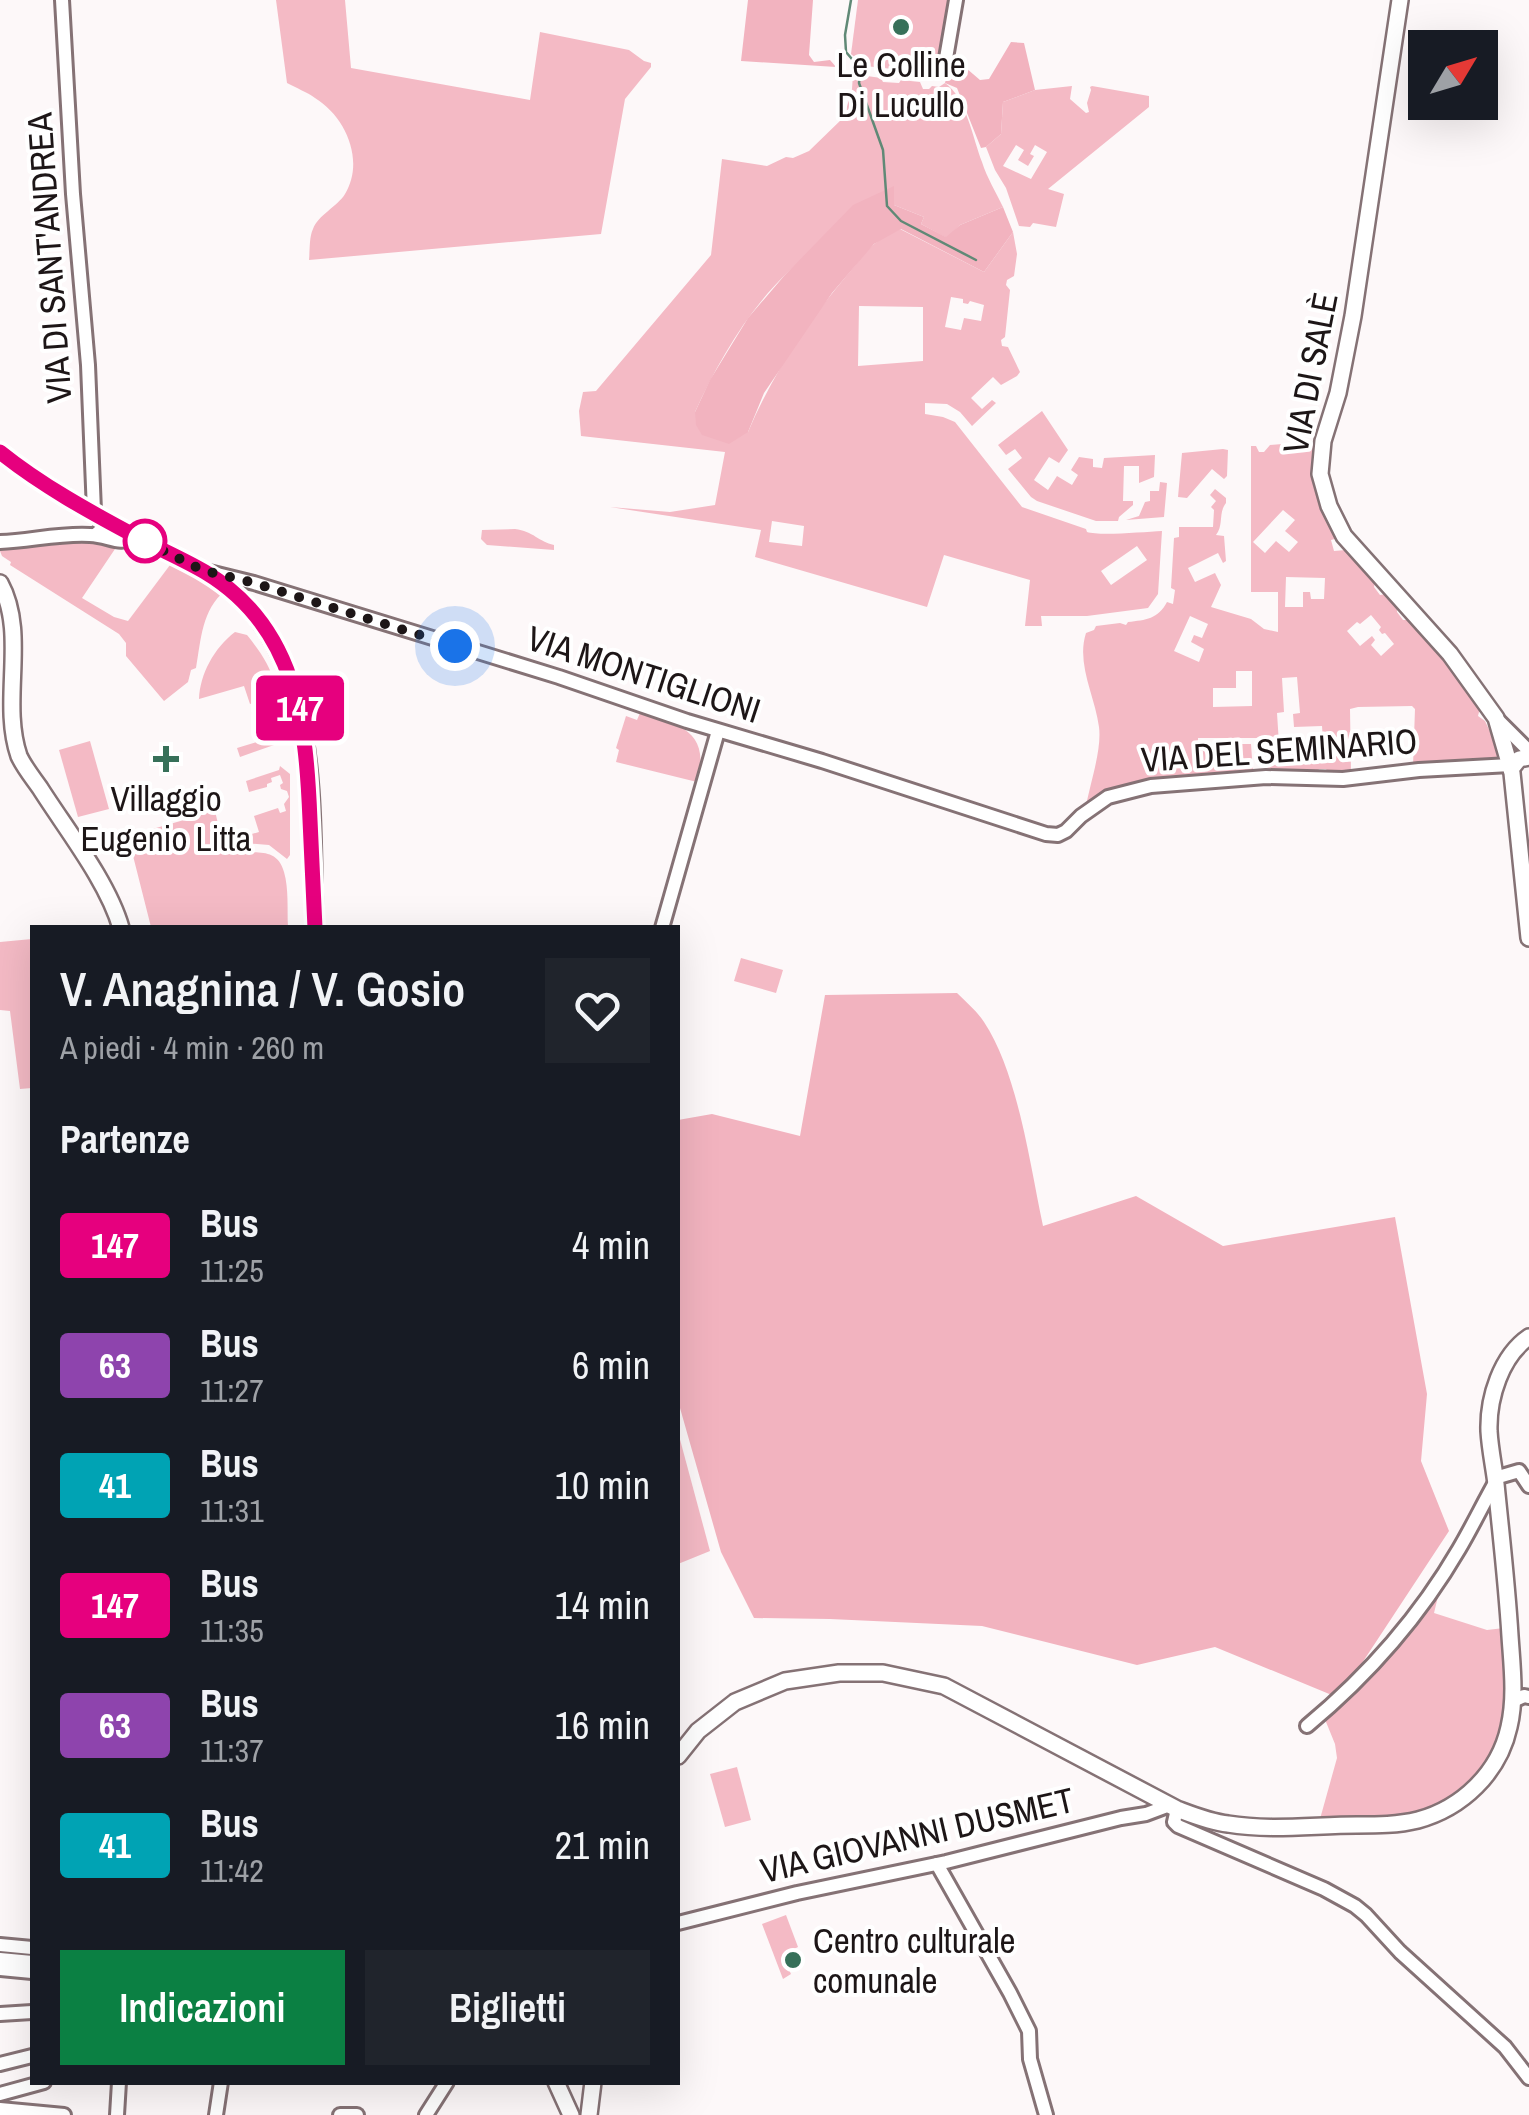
<!DOCTYPE html>
<html lang="it">
<meta charset="utf-8">
<style>
:root{--surface:#171b24;--page:#20242c;--text:#f1f3f6;--muted:#9ea1a6;--accent:#0b8043}
body{margin:0;font-family:"Archivo Narrow",sans-serif;background:var(--page);color:var(--text);height:100vh;display:flex;flex-direction:column;font-size:38px;white-space:nowrap}
*{box-sizing:border-box;margin:0}
p{font-size:32px;color:var(--muted)}
.icon{flex:none;width:55px;height:55px;fill:none;stroke:currentColor;stroke-width:2;stroke-linecap:round;stroke-linejoin:round}
.map{position:relative;flex:1;overflow:hidden}
.sheet{position:absolute;left:30px;top:925px;width:650px;height:1160px;display:flex;flex-direction:column;background:var(--surface);border-radius:0px;box-shadow:0 10px 40px #0002}
.sheet>*{flex:none}
.badge{padding:0 20px;border-radius:8px;font-size:35px;line-height:65px}
.needle{width:65px;rotate:52deg}
.tools{position:absolute;left:1408px;top:30px;display:grid;gap:20px}
.tools a{display:grid;place-items:center;width:90px;height:90px;border-radius:0px;background:var(--surface);box-shadow:0 10px 40px #0002;font-size:50px}
.you{position:absolute;width:50px;height:50px;margin:-25px;border:8px solid #fff;border-radius:50%;background:#1a73e8;box-shadow:0 0 0 15px #1a73e833}
.map>.badge{position:absolute;translate:-50% -50%;box-shadow:0 0 0 5px #fff}
h2{padding:0 30px;font-size:38px;line-height:90px}
.round{display:grid;place-items:center;flex:none;width:105px;height:105px;border-radius:0px;background:var(--page)}
.overview{display:flex;align-items:center;justify-content:space-between;height:170px;padding:0 30px}
h1{font-size:48px;font-weight:600;line-height:75px}
.primary-button{display:flex;gap:20px;margin-top:auto;padding:20px 30px}
.primary-button a{flex:1;height:115px;border-radius:0px;background:var(--accent);color:#fff;font-size:40px;font-weight:600;line-height:115px;text-align:center}
.primary-button a+a{background:var(--page);color:var(--text)}
ul{padding:0;list-style:none}
li{display:flex;align-items:center;gap:30px;height:120px;padding:0 30px}
li div{flex:1}
li b{display:block;font-size:38px}
li em{font-style:normal}
li .badge{min-width:110px;font-weight:700;text-align:center}
.map>svg:first-child{display:block}
</style>
<div class="map">
<svg width="1529" height="2115" viewBox="0 0 1529 2115">
<rect width="100%" height="100%" fill="#fdf8f9"/>
<g fill="#f4bac5" fill-rule="evenodd">
<path d="M276,0H345L351,68L530,100L540,32L629,50L644,61L651,63V67L625,99L601,234L309,260C310,251 309,237 313,229C318,215 337,207 345,194C365,161 346,117 315,98C307,92 296,88 287,83Z"/>
<polygon points="858,0 952,0 941,61 930,73 865,66 851,54"/>
<path d="M853,74L881,78L883,82L899,83L901,80L920,82L923,89H929L932,86L939,87L945,83C966,97 973,139 982,162C987,178 996,192 1003,207L960,225L947,238L921,224L924,217L894,205V187C858,216 818,243 785,275C746,313 717,364 695,412L748,432C772,375 808,321 848,274C856,265 864,253 873,245C881,238 891,233 900,229L984,272L1013,232L1017,254L1014,276L1007,280L1006,285L1010,290L1005,337L1001,340L1002,346L1008,347L1020,372L1017,376L1001,385L993,377L971,398L982,409L992,400L996,403L972,426L960,412L947,404L925,403V414L943,417L955,422L1022,507L1086,529L1087,532C1099,536 1144,532 1162,531L1158,594L1148,608L1087,616H1041L1042,626H1025L1030,580L944,555L927,607L755,557L761,530L610,507L670,512L715,505L725,452L581,436L579,411L583,392L596,391L711,255L722,159L767,166L786,157L793,158L809,151L844,117L852,89ZM951,297L963,299V303L968,304L970,301L984,305L981,321L964,318L961,330L945,327ZM859,306L923,307V361L858,366ZM772,521L804,526L802,546L769,542ZM1137,546L1147,560L1111,585L1101,571Z"/>
<path d="M1072,86L1070,99L1086,113L1089,112L1087,103L1091,90L1090,87L1092,86L1149,96V107L1048,189L1064,194L1056,227L1033,223L1030,227L1019,226L1006,188L995,170L986,147L1001,134L1003,102L1035,90ZM1016,145L1024,150L1018,160L1028,166L1034,156L1030,154L1035,145L1047,152L1031,179L1003,166Z"/>
<polygon points="1042,411 1068,450 1059,463 1049,457 1034,480 1048,490 1057,476 1072,485 1078,475 1071,470 1079,457 1093,459 1093,467 1102,468 1104,458 1155,455 1154,477 1139,483 1139,466 1124,466 1123,501 1133,501 1133,505 1119,517 1118,521 1096,521 1037,501 1031,497 1008,469 1022,458 1015,449 1006,455 998,445"/>
<path d="M1308,442L1314,447C1313,455 1311,462 1311,471C1312,494 1328,518 1338,538L1331,540L1334,551L1346,550L1375,582L1374,587L1380,595L1386,594L1397,608V612L1403,620H1410L1430,644L1433,643L1483,710L1479,712L1478,716L1485,721L1504,761L1459,764L1457,760H1447L1446,764L1413,766L1415,709L1412,706L1358,707L1350,709L1351,773H1329L1326,769H1319L1316,773L1268,772L1267,765H1259L1257,738H1198V744H1251L1253,772L1250,774L1165,780L1086,806C1090,784 1102,749 1099,727C1095,696 1076,664 1086,633L1094,630L1096,626L1120,623L1126,625L1128,622C1146,620 1158,619 1167,602L1173,604L1175,590L1171,588L1174,538L1179,537V527H1213L1214,510L1211,507L1216,501L1210,495L1215,489L1226,498V503C1218,513 1224,525 1216,535L1224,536L1226,561L1223,563L1218,553L1188,568L1195,582L1215,573L1221,585L1211,607L1251,619L1264,629L1278,632V592H1251V446H1256L1259,452H1264L1270,445ZM1283,510L1295,520L1285,531L1298,542L1289,552L1276,541L1265,553L1253,542ZM1286,577L1325,578L1324,599H1311L1310,592H1303V607H1285ZM1371,615L1381,627L1379,630L1382,634L1385,633L1394,644L1381,656L1371,645L1375,640L1372,636L1360,646L1347,631L1357,622L1360,624ZM1190,616L1208,624L1202,638L1194,635L1191,642L1204,649L1199,662L1174,651ZM1236,671H1252V706L1213,707V688H1236ZM1297,677L1300,713L1293,714L1294,727L1322,726L1323,741L1279,744L1277,713L1284,712L1282,678Z"/>
<polygon points="1223,449 1228,450 1227,476 1224,479 1212,469 1187,498 1178,497 1182,453"/>
<polygon points="1160,482 1167,483 1164,517 1126,520 1139,516 1145,502 1150,501 1150,491 1159,491"/>
<path d="M515,529C533,531 539,542 554,545V550L487,545L481,539L482,530Z"/>
<path d="M81,538L117,546L82,598L114,617L128,621L173,561L225,591C202,609 201,640 196,668L191,670L188,682L164,701L126,656V643L119,634L10,565L11,562L2,556L0,551L2,547Z"/>
<path d="M235,632L247,635C256,646 281,678 271,692C266,699 257,702 250,704L244,686L199,699C200,674 214,648 235,632Z"/>
<polygon points="268,707 271,710 274,745 240,757 237,748 260,741 251,712"/>
<path d="M640,713C669,722 705,727 700,767L702,769L697,782L616,762L619,750L616,748L626,716L637,720Z"/>
<polygon points="90,741 109,809 78,817 59,750"/>
<polygon points="280,766 290,774 290,855 287,859 269,845 244,843 238,838 259,832 254,816 278,808 280,813 286,811 284,804 289,797 287,791 281,789 280,785 283,783 280,775 271,778 272,782 267,784 267,787 249,792 246,781 279,770"/>
<path d="M212,798C216,812 218,832 226,843C239,863 275,838 284,872C289,889 287,910 288,927H151L128,836L184,820L183,812L206,805L205,801Z"/>
<polygon points="32,939 32,1088 20,1089 10,1011 0,1010 0,942"/>
<polygon points="741,958 783,970 776,993 734,981"/>
<polygon points="678,1432 710,1551 678,1564"/>
<path d="M1442,1580L1434,1613L1487,1630L1504,1628C1505,1653 1508,1680 1506,1705C1501,1763 1452,1806 1397,1819C1377,1823 1341,1819 1320,1819L1337,1758L1335,1744L1324,1717Z"/>
<polygon points="737,1767 751,1820 725,1827 710,1774"/>
<polygon points="786,1915 798,1947 782,1955 791,1974 783,1979 762,1924"/>
</g>
<g fill="#f2b3bf">
<polygon points="748,0 813,0 809,55 814,62 830,60 836,67 741,61"/>
<polygon points="1011,42 1024,43 1035,90 1003,102 1001,134 986,147 981,148 957,88 945,83 952,56 980,80 989,79"/>
<polygon points="894,186 894,205 924,217 921,224 946,237 960,225 1003,207 1013,232 984,272 901,229 874,244 832,293 764,393 748,432 729,444 702,435 696,425 695,412 710,380 748,318 784,276 853,205"/>
<path d="M957,993C967,1003 977,1011 984,1022C1018,1073 1030,1165 1043,1226L1136,1196L1223,1246L1395,1217L1427,1394L1421,1461L1449,1531L1339,1698L1215,1647L1137,1665L982,1626L830,1619L754,1618L721,1552L678,1401V1120L712,1114L800,1136L825,995Z"/>
</g>
<g fill="none" stroke-linecap="round" stroke-linejoin="round">
<g stroke="#608976" stroke-width="2.5">
<polyline points="851,0 845,35 846,52 857,65"/>
<polyline points="860,74 859,83 883,150 887,206 901,221 976,260"/>
</g>
<defs>
<g id="minor">
<polyline points="62,0 73,194 88,365 94,511 102,520 103,528 95,535"/>
<polyline points="945,64 956,0"/>
<path d="M0,542C30,541 60,533 90,535C111,536 116,546 138,537"/>
<polyline points="205,571 254,583 559,677 687,721 822,761 1046,834 1058,835 1066,831 1081,816 1108,797 1151,786 1266,777 1343,779 1419,770 1510,765"/>
<polyline points="1496,718 1529,751"/>
<polyline points="662,928 718,731"/>
<polyline points="1495,1478 1519,1471 1529,1486"/>
<polyline points="1513,1701 1524,1696 1529,1697"/>
<path d="M1307,1726C1366,1677 1420,1616 1459,1549C1472,1527 1483,1504 1496,1481"/>
<polyline points="1177,1809 1174,1822 1178,1826 1324,1889 1355,1906 1366,1915 1400,1952 1505,2047 1529,2078"/>
<polyline points="937,1864 1010,1993 1029,2031 1030,2059 1046,2115"/>
<polyline points="678,1923 797,1893 946,1862 1121,1818 1146,1814 1170,1805"/>
<polyline points="0,1945 32,1948"/>
<polyline points="0,1959 32,1962"/>
<polyline points="0,1969 32,1972"/>
<polyline points="0,2014 32,2012"/>
<polyline points="0,2064 32,2056"/>
<polyline points="0,2094 44,2082"/>
<polyline points="0,2109 64,2115"/>
<polyline points="117,2115 119,2082"/>
<polyline points="216,2115 221,2082"/>
<polyline points="340,2115 357,2115"/>
<polyline points="426,2115 447,2082"/>
</g>
<g id="major">
<polyline points="1400,0 1353,316 1338,393 1323,441 1320,474 1329,506 1344,536 1450,654 1496,718 1512,773 1529,938"/>
<path d="M0,453C40,483 92,513 137,537C159,549 183,559 205,572C326,644 310,806 315,928"/>
<path d="M0,583C28,634 0,701 19,756C24,767 33,778 40,788C66,829 108,882 121,928"/>
<polyline points="1511,769 1519,759 1529,757"/>
<path d="M678,1756L698,1731L735,1702L785,1681L839,1673H883L944,1686L1177,1809C1193,1815 1210,1822 1228,1824C1270,1831 1315,1825 1357,1825C1377,1825 1398,1825 1418,1820C1462,1808 1499,1773 1509,1727C1516,1697 1512,1666 1510,1636C1507,1585 1501,1535 1496,1484C1494,1467 1490,1449 1489,1431C1488,1398 1501,1356 1529,1337"/>
<polyline points="556,2082 571,2115"/>
<polyline points="589,2115 593,2082"/>
</g>
</defs>
<use href="#minor" stroke="#857275" stroke-width="18"/>
<use href="#major" stroke="#857275" stroke-width="20"/>
<use href="#minor" stroke="#fff" stroke-width="12"/>
<use href="#major" stroke="#fff" stroke-width="15"/>
</g>
<g fill="none" stroke-linecap="round" stroke-linejoin="round">
<defs>
<path id="line" d="M0,452C41,485 90,512 137,537C159,549 183,559 205,572C297,627 306,723 310,820C312,856 313,892 315,928"/>
</defs>
<use href="#line" stroke="#fff" stroke-width="22"/>
<use href="#line" stroke="#e6007e" stroke-width="15"/>
<polyline stroke="#1d1617" stroke-width="10" stroke-dasharray="0 18" points="145,541 138,538 202,570 254,583 455,646"/>
</g>
<g fill="#377059" stroke="#fff" stroke-width="4">
<circle cx="901" cy="27" r="10"/>
<path d="M161 744h10v10h10v10h-10v10h-10v-10h-10v-10h10z"/>
<circle cx="793" cy="1960" r="10"/>
</g>
<circle fill="#fff" stroke="#e6007e" stroke-width="5" cx="145" cy="541" r="20"/>
<g text-anchor="middle" dominant-baseline="central" stroke-width="8" stroke-linejoin="round" paint-order="stroke">
<g font-size="35" fill="#1d1617" stroke="#fff">
<text x="901" y="64">Le Colline<tspan x="901" dy="40">Di Lucullo</tspan></text>
<text x="166" y="798">Villaggio<tspan x="166" dy="40">Eugenio Litta</tspan></text>
<text x="813" y="1940" text-anchor="start">Centro culturale<tspan x="813" dy="40">comunale</tspan></text>
</g>
<g font-size="35" fill="#1d1617" stroke="#fff">
<text transform="translate(49 258) rotate(-94)">VIA DI SANT'ANDREA</text>
<text transform="translate(1310 373) rotate(-79)">VIA DI SALÈ</text>
<text transform="translate(644 674) rotate(18)">VIA MONTIGLIONI</text>
<text transform="translate(1279 750) rotate(-4)">VIA DEL SEMINARIO</text>
<text transform="translate(917 1835) rotate(-13)">VIA GIOVANNI DUSMET</text>
</g>
</g>
</svg>
<div class="tools">
<a><svg class="needle" viewBox="-14 -14 28 28"><path d="M0-13l5 13h-10z" fill="#e53935"/><path d="M0 13l5-13h-10z" fill="#9ea1a6"/></svg></a>
</div>
<div class="you" style="left:455px;top:646px"></div>
<b class="badge" style="left:300px;top:708px;background:#e6007e;color:#fff">147</b>
<section class="sheet">
<div class="overview"><div><h1>V. Anagnina / V. Gosio</h1><p>A piedi · 4 min · 260 m</p></div><a class="round"><svg class="icon" aria-label="heart" viewBox="0 0 24 24"><path d="M12 20l-8-8c-3-5 5-10 8-4 3-6 11-1 8 4z"/></svg></a></div>
<h2>Partenze</h2>
<ul>
<li><span class="badge" style="background:#e6007e;color:#fff">147</span><div><b>Bus</b><p>11:25</p></div><em>4 min</em></li>
<li><span class="badge" style="background:#8e44ad;color:#fff">63</span><div><b>Bus</b><p>11:27</p></div><em>6 min</em></li>
<li><span class="badge" style="background:#00a3b4;color:#fff">41</span><div><b>Bus</b><p>11:31</p></div><em>10 min</em></li>
<li><span class="badge" style="background:#e6007e;color:#fff">147</span><div><b>Bus</b><p>11:35</p></div><em>14 min</em></li>
<li><span class="badge" style="background:#8e44ad;color:#fff">63</span><div><b>Bus</b><p>11:37</p></div><em>16 min</em></li>
<li><span class="badge" style="background:#00a3b4;color:#fff">41</span><div><b>Bus</b><p>11:42</p></div><em>21 min</em></li>
</ul>
<div class="primary-button"><a>Indicazioni</a><a>Biglietti</a></div>
</section>
</div>
